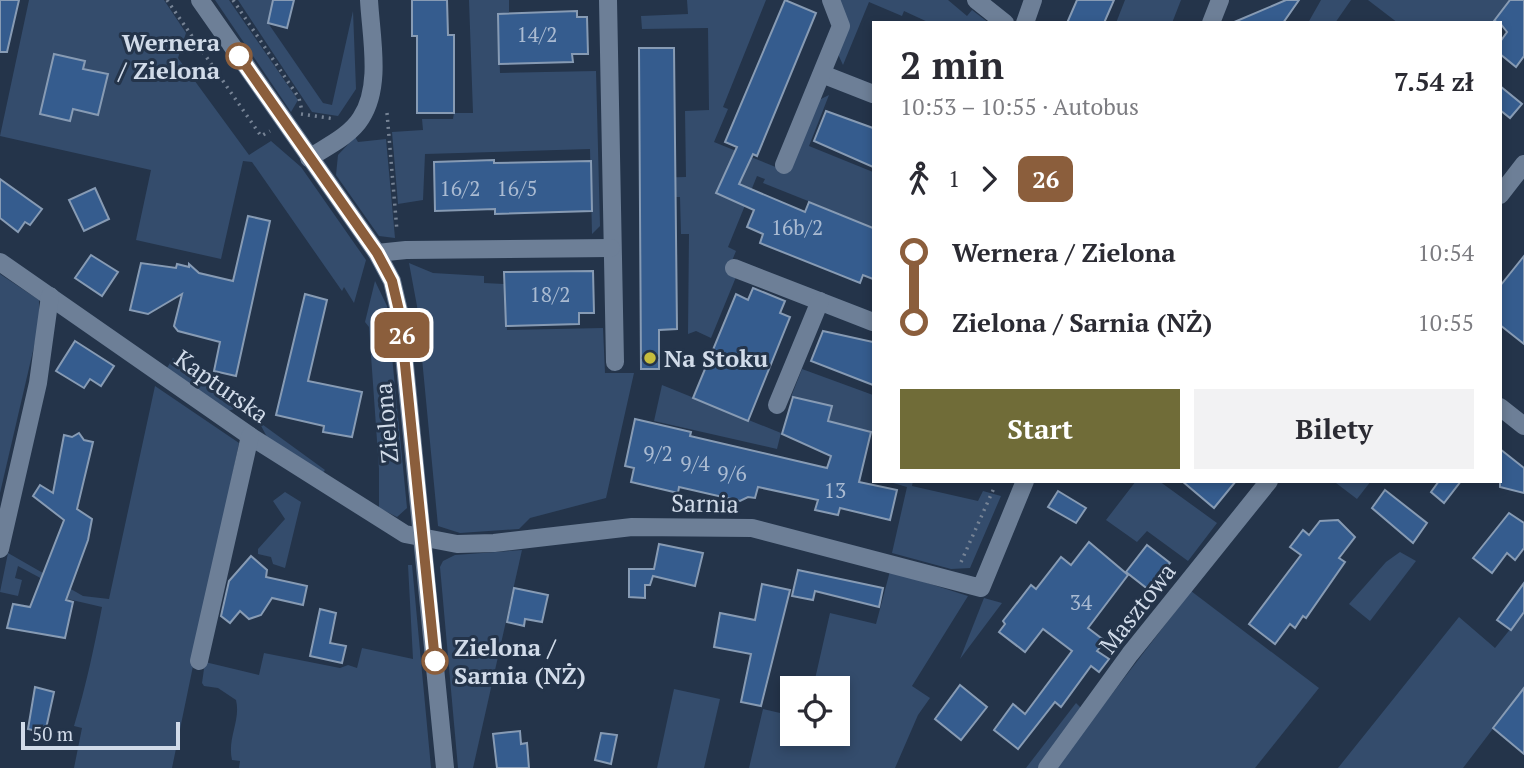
<!DOCTYPE html>
<html lang="pl">
<meta charset="utf-8">
<style>
:root{--surface:#fff;--page:#f2f2f3;--text:#2b2b33;--muted:#7c7c81;--accent:#706c38}
body{margin:0;font-family:"PT Serif",serif;background:var(--page);color:var(--text);height:100vh;display:flex;flex-direction:column;font-size:26px;white-space:nowrap}
*{box-sizing:border-box;margin:0}
p{font-size:23px;color:var(--muted)}
.icon{flex:none;width:38px;height:38px;fill:none;stroke:currentColor;stroke-width:2;stroke-linecap:round;stroke-linejoin:round}
.map{position:relative;flex:1;overflow:hidden}
.sheet{position:absolute;left:872px;top:21px;width:630px;height:462px;display:flex;flex-direction:column;background:var(--surface);border-radius:0px;box-shadow:0 4px 10px #0003}
.sheet>*{flex:none}
.badge{padding:0 14px;border-radius:10px;font-size:24px;line-height:46px}
.buttons{position:absolute;left:780px;top:676px;display:grid;gap:14px}
.buttons a{display:grid;place-items:center;width:70px;height:70px;border-radius:0px;background:var(--surface);box-shadow:0 4px 10px #0003;font-size:35px}
.scale{position:absolute;left:21px;bottom:18px;width:159px;box-sizing:border-box;padding-left:7px;border:4px solid #d1dbe9;border-top:0;font-size:19px;line-height:24px;white-space:nowrap;color:#d1dbe9;-webkit-text-stroke:5px #24344a;paint-order:stroke}
.map>.badge{position:absolute;translate:-50% -50%;box-shadow:0 0 0 4px #fff}
.legs{display:flex;align-items:center;gap:10px;height:77px;padding:0 28px;font-size:23px}
.legs p{margin-inline-start:auto}
.overview{display:flex;align-items:center;justify-content:space-between;height:119px;padding:0 28px}
h1{font-size:38px;font-weight:800;line-height:52px}
.cta{display:flex;gap:14px;margin-top:auto;padding:14px 28px}
.cta a{flex:1;height:80px;border-radius:0px;background:var(--accent);color:#fff;font-size:28px;font-weight:800;line-height:80px;text-align:center}
.cta a+a{background:var(--page);color:var(--text)}
ul{padding:0 28px;list-style:none}
li{display:flex;align-items:center;gap:24px;height:70px;font-size:26px}
li i{display:grid;place-items:center;width:10px;height:100%;margin:0 9px;background:currentColor}
li i::after{content:'';width:18px;height:18px;margin:-9px;border:5px solid;border-radius:50%;background:var(--surface)}
li p{margin-inline-start:auto}
li:first-child i{background:linear-gradient(#0000 50%,currentColor 0)}
li:last-child i{background:linear-gradient(currentColor 50%,#0000 0)}
.map>svg:first-child{display:block}
</style>
<div class="map">
<svg width="1524" height="768" viewBox="0 0 1524 768">
<rect width="100%" height="100%" fill="#24344a"/>
<g fill="#344c6c">
<polygon points="29,0 164,0 186,33 178,58 249,155 271,141 301,167 366,260 354,303 344,287 342,291 252,162 243,161 221,259 136,240 151,170 0,136"/>
<polygon points="215,0 229,0 298,100 291,112"/>
<polygon points="238,0 273,0 268,23 323,103 332,105 353,11 356,89 338,116 312,112"/>
<polygon points="469,0 509,0 509,14 498,15 500,73 596,71 600,226 592,234 590,149 425,154 423,200 398,204 392,132 423,130 422,119 453,119 454,113 473,113"/>
<polygon points="687,0 766,0 723,107 728,109 714,142 788,172 817,101 829,95 809,146 873,172 873,227 763,183 765,179 757,176 728,247 736,251 727,273 736,277 711,338 696,331 688,334 689,234 681,234 680,197 644,197 644,178 686,177 685,111 709,110 708,28 642,29 641,16 688,14"/>
<polygon points="839,0 948,0 967,16 972,10 989,23 930,23 904,11 902,16 869,2 843,65 837,52 849,24"/>
<polygon points="1125,0 1181,0 1172,23 1116,23"/>
<polygon points="1321,0 1351,0 1335,23 1308,23"/>
<polygon points="1368,0 1512,0 1493,23 1398,23"/>
<polygon points="355,137 358,142 386,139 395,238 379,236 336,175 338,155"/>
<polygon points="409,263 433,273 484,276 484,283 504,284 507,330 603,328 605,373 634,373 606,498 530,518 519,529 460,533 438,526 417,306"/>
<polygon points="0,274 39,300 39,325 0,493"/>
<polygon points="375,281 387,306 407,508 397,517 379,508 379,469 369,327 365,322"/>
<polygon points="173,358 240,407 228,411 167,368"/>
<polygon points="802,369 873,395 873,432 828,421 832,406 791,397"/>
<polygon points="662,385 781,433 777,449 654,421"/>
<path d="M155,386L239,443L172,768H74L82,728L74,726C86,686 94,648 102,607L59,597L61,589L18,566L15,578L22,580L18,596L0,592L8,553L83,596L109,599Z"/>
<polygon points="259,422 325,470 322,474 267,437"/>
<polygon points="886,481 913,481 912,486 978,501 983,491 1001,496 970,568 951,569 892,553 907,487"/>
<polygon points="1136,481 1159,481 1217,523 1188,561 1147,531 1137,542 1106,520"/>
<polygon points="1337,481 1371,481 1357,499 1336,483"/>
<polygon points="285,492 301,502 285,568 273,564 271,557 258,554 258,549 285,519 273,501"/>
<polygon points="522,550 473,768 458,768 440,567 443,561 455,555"/>
<polygon points="1400,552 1416,561 1370,621 1349,604 1386,562"/>
<path d="M408,565H412L431,768H239L240,761L232,760C227,738 241,721 236,700L218,688L204,686L202,683L205,662L259,675L264,653L340,668L348,665L357,668L362,648L413,659Z"/>
<polygon points="890,571 968,596 912,686 930,698 918,715 895,768 749,768 763,709 793,716 793,733 838,733 838,688 813,688 830,613 876,624"/>
<polygon points="1191,591 1319,688 1255,768 1055,768"/>
<polygon points="984,598 1002,603 960,659"/>
<polygon points="1524,612 1524,688 1463,768 1338,768 1459,617 1495,648"/>
<polygon points="674,689 720,699 704,768 657,768"/>
<polygon points="1076,703 1082,709 1041,768 1026,768"/>
</g>
<g fill="#355c8e" stroke="#879bb4" stroke-width="2">
<polygon points="0,0 19,0 7,52 0,52"/>
<polygon points="273,0 294,0 287,28 268,23"/>
<polygon points="412,0 447,0 448,35 454,35 454,113 417,113 417,36 412,36"/>
<polygon points="785,0 816,13 757,156 753,154 739,184 805,212 809,202 873,228 873,279 863,275 860,283 760,243 763,234 747,227 754,210 716,193 737,147 725,142"/>
<polygon points="1077,0 1114,0 1104,23 1067,23"/>
<polygon points="1286,0 1299,0 1283,23 1232,23"/>
<polygon points="1510,0 1524,0 1524,56 1516,67 1500,54 1500,42 1507,32 1500,23 1494,21"/>
<polygon points="577,11 577,17 587,17 588,54 572,54 573,62 499,64 498,14"/>
<polygon points="639,48 674,48 677,329 659,330 659,369 641,369"/>
<polygon points="54,54 85,61 83,69 108,74 98,115 73,109 70,121 40,114"/>
<polygon points="1500,86 1522,104 1510,118 1500,110"/>
<polygon points="826,111 873,128 873,167 814,141"/>
<polygon points="494,160 494,163 591,161 592,211 495,214 495,209 435,211 434,162"/>
<polygon points="0,179 42,209 30,225 25,222 18,232 0,218"/>
<polygon points="95,188 109,219 84,231 69,200"/>
<polygon points="248,216 270,221 236,376 214,371 220,342 178,331 174,326 182,294 148,314 130,310 141,263 176,268 177,264 189,267 189,264 199,273 233,281"/>
<polygon points="91,255 118,272 102,296 75,278"/>
<polygon points="1524,256 1524,344 1500,325 1500,286"/>
<polygon points="593,271 594,313 579,313 579,324 506,326 504,272"/>
<polygon points="753,288 785,301 780,313 790,317 748,421 693,398 736,294 748,300"/>
<polygon points="305,294 327,300 308,381 362,392 352,437 323,432 324,426 276,415"/>
<polygon points="823,331 873,342 873,385 811,361"/>
<polygon points="75,341 114,366 101,386 90,379 84,388 56,371"/>
<polygon points="793,397 832,406 828,421 871,432 859,482 897,490 890,520 840,508 838,515 815,510 818,500 758,487 755,498 748,497 740,501 679,487 678,493 631,482 634,468 625,466 635,419 691,432 690,436 827,468 831,456 782,434"/>
<polygon points="79,433 84,440 93,442 77,509 92,519 88,540 66,600 73,602 65,638 7,628 13,604 30,607 64,520 33,496 40,485 53,493 64,435 72,437"/>
<polygon points="1500,449 1524,468 1524,493 1500,487"/>
<polygon points="1182,481 1236,481 1214,508"/>
<polygon points="1439,481 1461,481 1444,503 1431,492"/>
<polygon points="1385,490 1427,523 1413,543 1372,508"/>
<polygon points="1058,491 1086,508 1076,523 1048,507"/>
<polygon points="1509,513 1524,523 1524,548 1515,560 1507,553 1492,573 1473,558"/>
<polygon points="1338,520 1355,537 1339,558 1345,562 1306,618 1303,616 1295,628 1290,624 1275,644 1249,624 1301,555 1290,547 1303,530 1309,535 1320,521"/>
<polygon points="1089,542 1128,575 1088,628 1105,641 1097,651 1109,659 1099,672 1091,666 1061,707 1055,702 1018,749 994,730 1013,704 1025,714 1072,651 1043,629 1025,652 999,632 1005,624 1003,621 1031,585 1036,589 1061,557 1071,565"/>
<polygon points="659,544 703,553 695,586 653,576 650,585 645,585 645,598 629,597 629,569 654,569"/>
<polygon points="1147,545 1170,563 1149,590 1126,572"/>
<polygon points="251,556 267,570 266,577 307,586 303,605 272,598 261,615 249,619 240,611 230,623 221,616 229,581"/>
<polygon points="798,570 883,588 879,607 815,591 813,600 792,596"/>
<polygon points="1524,583 1524,612 1511,630 1497,620"/>
<polygon points="762,584 790,590 761,706 741,702 751,654 714,647 720,613 755,620"/>
<polygon points="514,588 548,595 542,622 525,619 524,626 507,622"/>
<polygon points="320,609 336,613 330,643 346,646 342,663 310,656"/>
<polygon points="960,685 987,707 961,740 935,719"/>
<polygon points="35,687 54,692 45,733 28,729"/>
<polygon points="1524,688 1524,754 1493,728"/>
<polygon points="520,731 521,744 527,743 529,768 497,768 493,734"/>
<polygon points="601,733 617,735 611,764 595,760"/>
</g>
<g fill="none" stroke-linecap="round" stroke-linejoin="round">
<g stroke="#768395" stroke-width="3.5" stroke-dasharray="2 5" stroke-linecap="butt">
<polyline points="167,0 261,136 270,131"/>
<polyline points="233,0 299,98 302,111"/>
<polyline points="387,113 397,231"/>
<polyline points="301,114 335,119"/>
<polyline points="961,562 994,488"/>
</g>
<g stroke="#6d7f97" stroke-width="18">
<polyline points="200,0 377,253 392,281 400,315 445,768"/>
<polyline points="608,0 615,362"/>
<polyline points="976,0 1005,23"/>
<polyline points="1025,23 1033,0"/>
<polyline points="1211,23 1220,0"/>
<polyline points="822,74 873,94"/>
<path d="M309,158C326,147 350,136 361,118C382,86 371,37 369,0"/>
<polyline points="784,165 841,26 831,0"/>
<polyline points="1500,195 1524,164"/>
<polyline points="377,253 406,250 611,248"/>
<polyline points="0,262 250,436 405,534 457,544 494,543 632,527 752,528 981,588 1025,481"/>
<polyline points="734,268 873,322"/>
<polyline points="777,405 820,301"/>
<polyline points="1500,407 1524,426"/>
<polyline points="0,549 38,383 50,296"/>
<polyline points="199,661 250,436"/>
<polyline points="1047,768 1130,654 1269,481"/>
</g>
</g>
<g fill="none" stroke-linecap="round" stroke-linejoin="round">
<defs>
<polyline id="line-1" points="239,56 377,253 392,281 400,315 435,661"/>
</defs>
<use href="#line-1" stroke="#fff" stroke-width="16"/>
<use href="#line-1" stroke="#8b5e3c" stroke-width="10"/>
</g>
<g fill="#fff" stroke="#8b5e3c" stroke-width="3.5">
<circle cx="239" cy="56" r="12"/>
<circle cx="435" cy="661" r="12"/>
</g>
<circle fill="#c5bc3d" stroke="#24344a" stroke-width="2.5" cx="650" cy="358" r="7"/>
<g text-anchor="middle" dominant-baseline="central" stroke-width="6" stroke-linejoin="round" paint-order="stroke">
<g font-size="21" fill="#aabbd2">
<text x="537" y="34">14/2</text>
<text x="460" y="188">16/2</text>
<text x="517" y="188">16/5</text>
<text x="797" y="227">16b/2</text>
<text x="550" y="294">18/2</text>
<text x="658" y="453">9/2</text>
<text x="695" y="463">9/4</text>
<text x="732" y="473">9/6</text>
<text x="835" y="490">13</text>
<text x="1081" y="602">34</text>
</g>
<g font-size="24" font-weight="bold" fill="#d1dbe9" stroke="#24344a" text-anchor="end">
<text x="220" y="42">Wernera<tspan x="220" dy="28">/ Zielona</tspan></text>
<text x="454" y="647" text-anchor="start">Zielona /<tspan x="454" dy="28">Sarnia (NŻ)</tspan></text>
</g>
<g font-size="24" font-weight="bold" fill="#d1dbe9" stroke="#24344a" text-anchor="start">
<text x="664" y="358">Na Stoku</text>
</g>
<g font-size="24" fill="#d1dbe9" stroke="#24344a">
<text transform="translate(222 386) rotate(35)">Kapturska</text>
<text transform="translate(386 423) rotate(-95)">Zielona</text>
<text transform="translate(705 503) rotate(1)">Sarnia</text>
<text transform="translate(1137 608) rotate(-52)">Masztowa</text>
</g>
</g>
</svg>
<div class="buttons">
<a><svg class="icon" aria-label="locate" viewBox="0 0 24 24"><circle cx="12" cy="12" r="6"/><path d="M12 2v4M12 18v4M2 12h4M18 12h4"/></svg></a>
</div>
<div class="scale">50 m</div>
<b class="badge" style="left:402px;top:335px;background:#8b5e3c;color:#fff">26</b>
<section class="sheet">
<div class="overview"><div><h1>2 min</h1><p>10:53 – 10:55 · Autobus</p></div><b>7.54 zł</b></div>
<div class="legs"><svg class="icon" aria-label="walk" viewBox="0 0 24 24"><circle cx="13" cy="4" r="2"/><path d="M13 8l-2 6 4 7M11 14l-3 7M7 12l3-4h3l4 4"/></svg>1<svg class="icon" aria-label="forward" viewBox="0 0 24 24"><path d="M9 5l7 7-7 7"/></svg><b class="badge" style="background:#8b5e3c;color:#fff">26</b></div>
<ul>
<li><i style="color:#8b5e3c"></i><b>Wernera / Zielona</b><p>10:54</p></li>
<li><i style="color:#8b5e3c"></i><b>Zielona / Sarnia (NŻ)</b><p>10:55</p></li>
</ul>
<div class="cta"><a>Start</a><a>Bilety</a></div>
</section>
</div>
